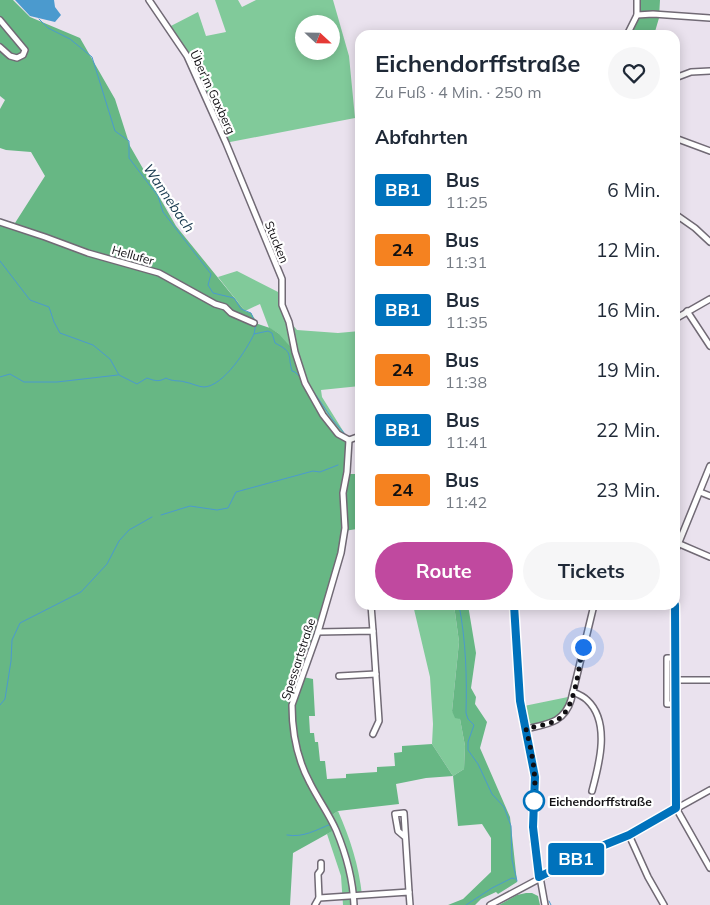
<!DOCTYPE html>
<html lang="de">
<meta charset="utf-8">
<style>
:root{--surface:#fff;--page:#f6f6f7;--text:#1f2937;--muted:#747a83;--accent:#c0499f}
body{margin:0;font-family:Mulish,sans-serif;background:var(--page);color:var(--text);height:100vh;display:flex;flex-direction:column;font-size:19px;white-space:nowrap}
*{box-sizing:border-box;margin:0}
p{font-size:16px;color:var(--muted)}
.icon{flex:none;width:28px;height:28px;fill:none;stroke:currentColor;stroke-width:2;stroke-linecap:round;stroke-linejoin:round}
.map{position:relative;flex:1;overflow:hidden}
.drawer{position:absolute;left:355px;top:30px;width:325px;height:580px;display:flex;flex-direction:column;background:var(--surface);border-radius:15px;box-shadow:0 2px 12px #0003}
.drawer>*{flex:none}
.badge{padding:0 10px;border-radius:4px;font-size:18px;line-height:32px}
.needle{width:32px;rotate:112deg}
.tools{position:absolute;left:295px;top:15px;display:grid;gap:10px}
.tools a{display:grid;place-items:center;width:45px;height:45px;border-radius:50%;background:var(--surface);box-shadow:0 2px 12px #0003;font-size:25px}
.you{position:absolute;width:25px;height:25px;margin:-12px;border:4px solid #fff;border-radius:50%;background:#1a73e8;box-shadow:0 0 0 8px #1a73e833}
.map>.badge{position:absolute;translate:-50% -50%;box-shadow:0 0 0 2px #fff}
h2{padding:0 20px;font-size:19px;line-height:45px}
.round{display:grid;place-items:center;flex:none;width:52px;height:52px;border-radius:26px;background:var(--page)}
.overview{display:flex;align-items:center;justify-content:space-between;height:85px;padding:0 20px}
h1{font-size:24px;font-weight:700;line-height:38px}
.action{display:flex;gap:10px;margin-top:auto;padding:10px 20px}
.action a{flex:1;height:58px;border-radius:30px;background:var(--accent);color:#fff;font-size:20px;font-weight:700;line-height:58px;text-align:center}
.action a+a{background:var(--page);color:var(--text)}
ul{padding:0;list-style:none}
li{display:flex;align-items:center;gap:15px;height:60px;padding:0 20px}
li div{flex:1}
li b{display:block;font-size:19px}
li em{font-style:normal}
li .badge{min-width:55px;font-weight:700;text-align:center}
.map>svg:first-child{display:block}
</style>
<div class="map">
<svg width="710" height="905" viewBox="0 0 710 905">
<rect width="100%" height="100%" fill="#eae2ee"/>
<g fill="#81ca9a" fill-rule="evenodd">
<path d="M215,0H238L242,7L256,0H333L349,56L355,118L225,143L186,56L167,28L198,12L206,36L226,32ZM304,24H331V51H304Z"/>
<path d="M237,271L282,294C283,308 287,319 297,330L338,333L360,331V386L321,390L322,397L345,434L340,432L305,383L278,333L269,328L260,304L245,311L218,277Z"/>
<polygon points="413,605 454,605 459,642 452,711 460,719 465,746 464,769 453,776 432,744 433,724 430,677"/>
<path d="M568,697C563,714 559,718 543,722C537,724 533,726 528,722L524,706Z"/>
<path d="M338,811C350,838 359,866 362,895L354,896V905H343L341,876L327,834L335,829L329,817Z"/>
</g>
<g fill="#67b784">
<polygon points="0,0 13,0 30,17 80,38 115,99 130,146 176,226 245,311 251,313 258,324 270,328 278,333 295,352 305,383 323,415 349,440 345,474 355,474 357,529 344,531 341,553 303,677 313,679 315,716 309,716 310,733 314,733 315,742 318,742 320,761 325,761 327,779 346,778 346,774 377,772 377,767 395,766 394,753 402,752 402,746 432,744 453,776 464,769 465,746 460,719 455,718 452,711 459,642 454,605 468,605 476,653 471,688 476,697 475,704 487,722 480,748 510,817 517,882 498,894 496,892 481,899 475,905 448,905 463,899 491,872 491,838 482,824 458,826 453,776 426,778 396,784 399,804 338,811 329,817 336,829 293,853 290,905 0,905 0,219 15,223 45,176 31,152 6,150 0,148 0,109 5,100 0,96"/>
<polygon points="637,0 660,0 659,18 654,35 630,35 637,22"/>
<polygon points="526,893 532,893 538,896 540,905 499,905 517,895"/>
</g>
<polygon fill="#4b9ace" points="15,0 54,0 55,7 61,15 55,22 30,16"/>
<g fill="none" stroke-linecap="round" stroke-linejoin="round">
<g stroke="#4b9ace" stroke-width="1">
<polyline points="39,19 48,28 70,39 92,57 115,131 129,141 129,158 158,196 163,212 211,274 208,285 213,293 234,298 241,309 251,313 254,320"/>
<path d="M0,261L30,300L49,307L54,322L60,333L93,345L110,359L119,375L137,384L147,378C155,381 159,382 166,378C173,382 179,380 185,382C191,383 199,387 204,387C224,386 247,349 254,334"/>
<path d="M256,324L254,334L268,331L272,333L275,343C294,353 287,353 292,371L295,372L301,378"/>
<polyline points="0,377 10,374 24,382 57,382 118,375"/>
<polyline points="311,388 333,420 345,434"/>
<polyline points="161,515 190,506 217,510 228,508 236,492 313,471 320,472 338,465"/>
<path d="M459,605C466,641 467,677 466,713L468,719L474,725L468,742V750L478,764L492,794L504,807L511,826L512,860L517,881"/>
<polyline points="0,705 5,699 11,661 12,640 20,623 81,592 107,564 119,541 129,530 152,517"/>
<path d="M287,835C303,838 316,830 331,824"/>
<polyline points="549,901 551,905"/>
<polyline points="466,905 492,888 512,878 515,879"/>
</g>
<defs>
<g id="minor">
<polyline points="149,0 187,56 226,143 282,279 282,305 289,322 295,352 305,383 323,415 338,434 349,440"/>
<polyline points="637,15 653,14 710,18"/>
<polyline points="0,20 25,50 23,55 17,58 10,56 0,47"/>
<polyline points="627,35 637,15 637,0"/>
<polyline points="675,78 691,72 710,71"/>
<polyline points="675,138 710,151"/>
<polyline points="675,214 695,228 710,242"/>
<polyline points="0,222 45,237 88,253 159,273 215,304 225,307 231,313 254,323"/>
<polyline points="687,311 710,346"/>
<polyline points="675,319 710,299"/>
<path d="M349,440L347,472L343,493L345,528L341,553L318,632L292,705C292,732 297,759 310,783C318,799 329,814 336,830C346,854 353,879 354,905"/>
<polyline points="349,440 360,436"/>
<polyline points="700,492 710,496"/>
<polyline points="675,542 710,557"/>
<polyline points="675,552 710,466"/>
<polyline points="371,605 373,631"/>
<polyline points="514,605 520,701 535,777 533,838 545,905"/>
<polyline points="675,605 676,808 710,868"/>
<polyline points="318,632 373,631 379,721 373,734"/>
<polyline points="675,658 667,658 667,704 675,704"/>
<polyline points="339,676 376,674"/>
<polyline points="675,680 710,680"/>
<path d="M573,692C578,694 583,696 587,700C611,722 599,765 592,791"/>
<path d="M526,729C547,724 564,723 571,700L594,605"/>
<polyline points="629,835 648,877 664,905"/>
<polyline points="405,837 398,831 395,814 404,813 409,892"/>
<polyline points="319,898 318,874 321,870 321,863"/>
<polyline points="315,905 319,898 409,892 410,905"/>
<polyline points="490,905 597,848 629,835 710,790"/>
</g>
</defs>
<use href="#minor" stroke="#716a75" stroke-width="8"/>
<use href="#minor" stroke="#fff" stroke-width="5"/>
</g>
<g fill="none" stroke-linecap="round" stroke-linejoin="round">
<defs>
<polyline id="line" points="514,605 520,701 535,777 533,827 539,877 597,848 629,835 676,808 675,605"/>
</defs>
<use href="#line" stroke="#fff" stroke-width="11"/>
<use href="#line" stroke="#0072bc" stroke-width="8"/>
<path stroke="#100e12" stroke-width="5" stroke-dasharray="0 9" d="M534,801C537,776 532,753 526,729C536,726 548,725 557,720C576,709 578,668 583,647"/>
</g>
<circle fill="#fff" stroke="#0072bc" stroke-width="2.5" cx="534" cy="801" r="10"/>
<g text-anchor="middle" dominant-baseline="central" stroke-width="4.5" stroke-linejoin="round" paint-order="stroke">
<g font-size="12" fill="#100e12" stroke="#fff">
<text transform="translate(213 92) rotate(65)">Über'm Gaxberg</text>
<text transform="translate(277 242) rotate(68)">Stucken</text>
<text transform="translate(133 255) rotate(16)">Hellufer</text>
<text transform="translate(298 659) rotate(-72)">Spessartstraße</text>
</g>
<g font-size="12" font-weight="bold" fill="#100e12" stroke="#fff" text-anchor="start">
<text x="549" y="801">Eichendorffstraße</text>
</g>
<g font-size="14" font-style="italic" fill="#15374d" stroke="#fff">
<text transform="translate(169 198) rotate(56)">Wannebach</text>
</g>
</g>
</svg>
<div class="tools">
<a><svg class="needle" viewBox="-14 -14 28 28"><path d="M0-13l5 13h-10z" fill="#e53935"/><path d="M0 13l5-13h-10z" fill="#747a83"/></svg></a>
</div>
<div class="you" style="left:583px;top:647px"></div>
<b class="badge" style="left:576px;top:859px;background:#0072bc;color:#fff">BB1</b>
<section class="drawer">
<div class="overview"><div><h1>Eichendorffstraße</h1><p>Zu Fuß · 4 Min. · 250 m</p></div><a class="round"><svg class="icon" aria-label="heart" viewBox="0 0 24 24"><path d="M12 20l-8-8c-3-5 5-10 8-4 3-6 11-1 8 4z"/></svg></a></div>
<h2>Abfahrten</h2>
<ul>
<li><span class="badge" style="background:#0072bc;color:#fff">BB1</span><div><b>Bus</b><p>11:25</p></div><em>6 Min.</em></li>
<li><span class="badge" style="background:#f58220;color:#111">24</span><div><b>Bus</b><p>11:31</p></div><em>12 Min.</em></li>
<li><span class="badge" style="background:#0072bc;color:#fff">BB1</span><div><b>Bus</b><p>11:35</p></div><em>16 Min.</em></li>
<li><span class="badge" style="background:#f58220;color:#111">24</span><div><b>Bus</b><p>11:38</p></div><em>19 Min.</em></li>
<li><span class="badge" style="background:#0072bc;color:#fff">BB1</span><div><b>Bus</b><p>11:41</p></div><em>22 Min.</em></li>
<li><span class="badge" style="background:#f58220;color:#111">24</span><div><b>Bus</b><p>11:42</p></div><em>23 Min.</em></li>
</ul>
<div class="action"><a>Route</a><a>Tickets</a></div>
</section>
</div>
